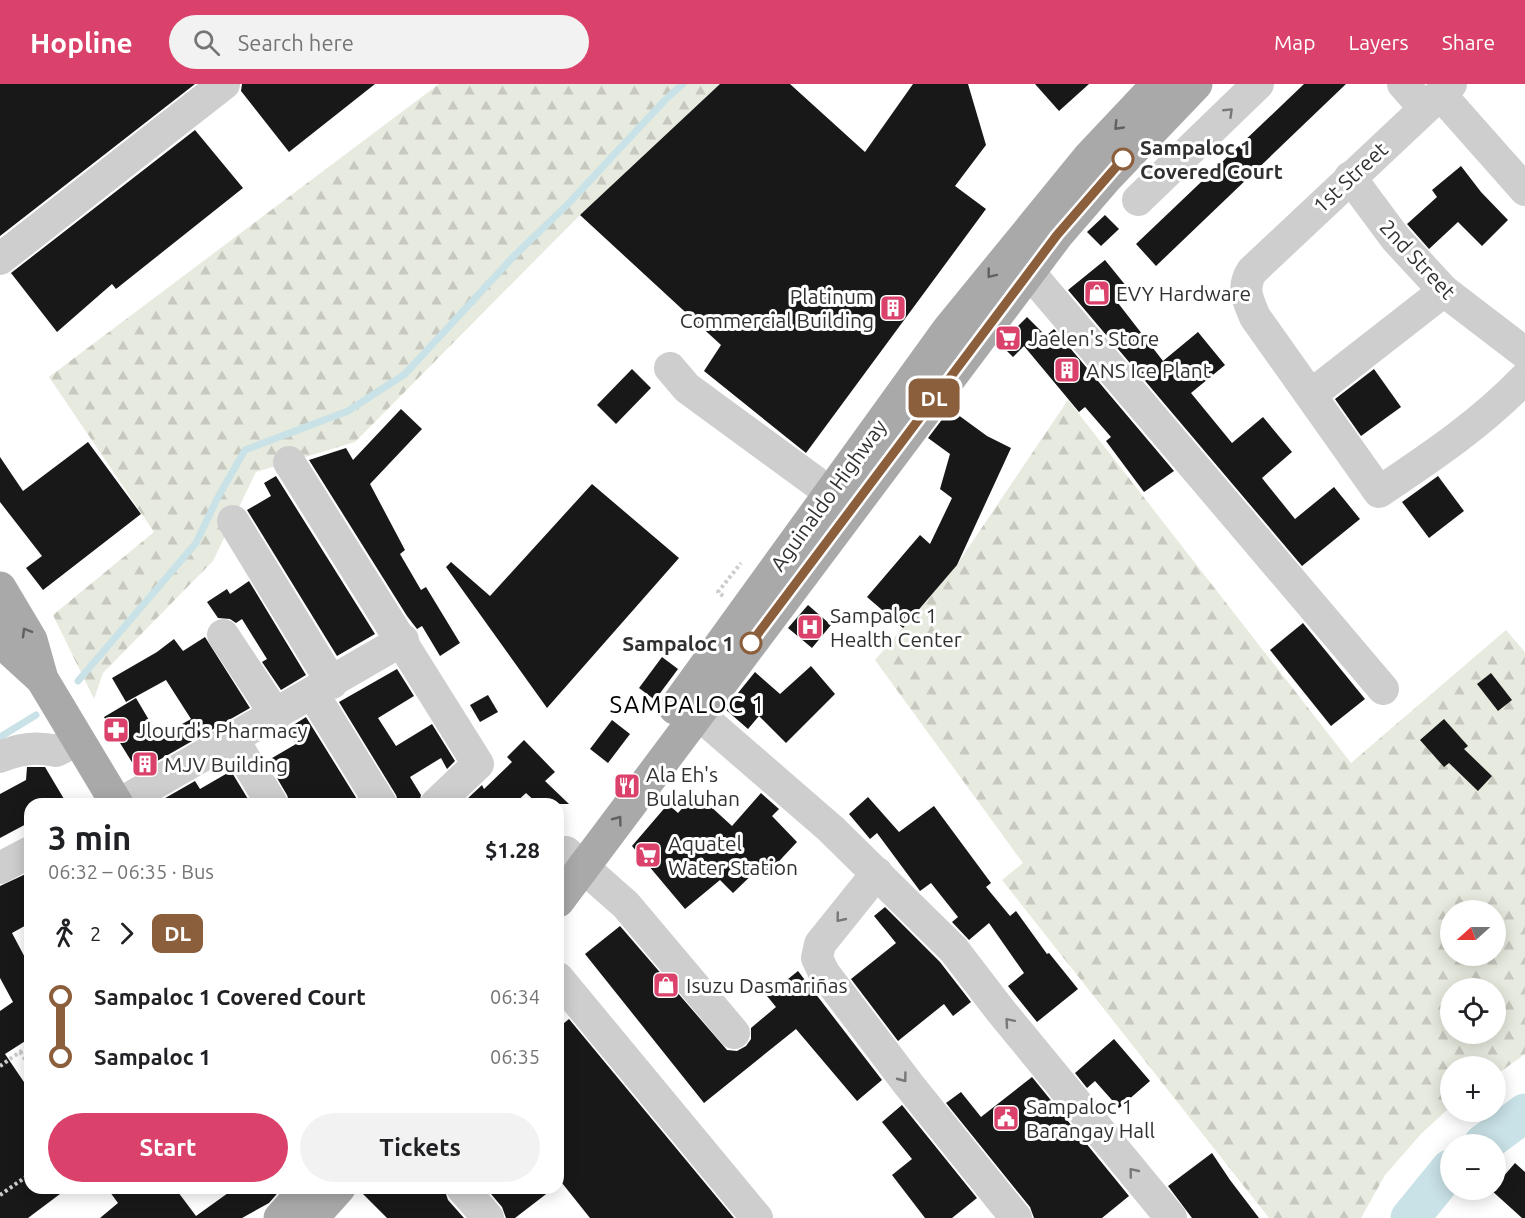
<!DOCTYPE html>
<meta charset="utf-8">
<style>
:root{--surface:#fff;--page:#f2f2f2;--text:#202124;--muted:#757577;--accent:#da426b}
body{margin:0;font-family:Ubuntu,sans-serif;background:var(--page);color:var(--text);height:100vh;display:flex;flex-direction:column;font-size:22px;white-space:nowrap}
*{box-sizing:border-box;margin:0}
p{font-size:20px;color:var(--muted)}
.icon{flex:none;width:33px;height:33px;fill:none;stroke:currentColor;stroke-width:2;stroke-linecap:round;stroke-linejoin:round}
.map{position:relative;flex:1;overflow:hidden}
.drawer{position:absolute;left:24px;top:714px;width:540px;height:396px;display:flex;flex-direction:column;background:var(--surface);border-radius:18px;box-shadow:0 3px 15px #0003}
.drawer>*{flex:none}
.badge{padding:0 12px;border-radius:9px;font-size:21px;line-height:39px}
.needle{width:39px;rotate:249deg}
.buttons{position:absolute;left:1440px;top:816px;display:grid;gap:12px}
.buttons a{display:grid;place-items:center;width:66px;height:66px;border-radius:50%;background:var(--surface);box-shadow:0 3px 15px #0003;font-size:30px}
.map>.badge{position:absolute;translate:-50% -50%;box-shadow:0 0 0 3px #fff}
.legs{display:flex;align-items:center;gap:9px;height:66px;padding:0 24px;font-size:20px}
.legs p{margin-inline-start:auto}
.summary{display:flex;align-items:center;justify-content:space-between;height:102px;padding:0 24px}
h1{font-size:33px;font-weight:700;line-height:45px}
.primary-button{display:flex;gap:12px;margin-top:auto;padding:12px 24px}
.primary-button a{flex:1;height:69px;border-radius:36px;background:var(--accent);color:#fff;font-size:24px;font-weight:700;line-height:69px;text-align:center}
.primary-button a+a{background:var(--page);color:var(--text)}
ul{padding:0 24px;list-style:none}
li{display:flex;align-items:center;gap:21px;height:60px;font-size:22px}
li i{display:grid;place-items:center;width:9px;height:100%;margin:0 8px;background:currentColor}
li i::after{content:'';width:15px;height:15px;margin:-8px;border:4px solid;border-radius:50%;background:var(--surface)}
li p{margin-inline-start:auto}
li:first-child i{background:linear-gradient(#0000 50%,currentColor 0)}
li:last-child i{background:linear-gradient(currentColor 50%,#0000 0)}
header{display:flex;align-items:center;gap:36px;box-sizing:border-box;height:84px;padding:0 30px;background:var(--accent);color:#fff}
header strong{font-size:28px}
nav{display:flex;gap:33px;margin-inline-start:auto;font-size:21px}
.search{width:420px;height:54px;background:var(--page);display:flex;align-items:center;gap:15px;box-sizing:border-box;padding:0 21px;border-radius:33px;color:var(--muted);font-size:22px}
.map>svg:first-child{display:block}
</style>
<header>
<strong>Hopline</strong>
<div class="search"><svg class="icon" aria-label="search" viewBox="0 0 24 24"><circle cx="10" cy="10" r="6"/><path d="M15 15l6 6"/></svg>Search here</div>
<nav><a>Map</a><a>Layers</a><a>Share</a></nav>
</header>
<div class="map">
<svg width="1525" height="1134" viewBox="0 0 1525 1134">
<defs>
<pattern id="forest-firs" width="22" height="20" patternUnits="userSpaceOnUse" patternTransform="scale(1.5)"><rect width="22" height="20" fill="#e7eade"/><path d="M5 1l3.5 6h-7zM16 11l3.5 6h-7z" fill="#c7c9bf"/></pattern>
</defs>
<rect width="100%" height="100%" fill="#fff"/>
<g fill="url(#forest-firs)" fill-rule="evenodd">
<polygon points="439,0 720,0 580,131 355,358 256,388 213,477 103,589 94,615 53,531 154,448 49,293"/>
<path d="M1068,316L1351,679L1506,546L1525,568V970L1496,991V982H1450V1023L1421,1050L1385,1091L1361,1134H1269L1002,796L1023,779L875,576L956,482ZM1450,826H1496V872H1450ZM1450,904H1496V950H1450Z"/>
</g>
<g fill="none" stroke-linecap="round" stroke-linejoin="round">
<g stroke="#c9e2e7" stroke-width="7">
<polyline points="78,597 196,459 217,415 245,366 348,327 405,290 515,171 568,120 665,16 683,0"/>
<polyline points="0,653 36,631"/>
</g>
<g stroke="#c9e2e7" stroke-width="39">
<polyline points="1483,1060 1525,1029"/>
<polyline points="1410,1134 1450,1085"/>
</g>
</g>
<g fill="#181818">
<polygon points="0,0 195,0 0,152"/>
<polygon points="242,0 375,0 289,68 241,7"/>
<polygon points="720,0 790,0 865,68 913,0 968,0 986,61 955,102 986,125 806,369 704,287 721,261 580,131"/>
<polygon points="1035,0 1089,0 1059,27"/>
<polygon points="1304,0 1346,0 1156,182 1136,160"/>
<polygon points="195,46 243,104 116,205 112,200 57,248 11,189"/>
<polygon points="1461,82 1481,108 1508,136 1482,162 1458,138 1429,165 1407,140 1437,113 1432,106"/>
<polygon points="1105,131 1119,145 1101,162 1087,148"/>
<polygon points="1105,176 1131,208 1118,219 1163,277 1198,248 1225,281 1191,309 1232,359 1263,333 1292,368 1262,394 1295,435 1334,403 1360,435 1302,482 1068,206"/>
<polygon points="1027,233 1046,252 1054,245 1174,387 1144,408 1106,357 1111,353 1085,323 1079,328 1024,262 1013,273 1000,260"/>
<polygon points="632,285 651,304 616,340 597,321"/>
<polygon points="1374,285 1401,323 1361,352 1335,315"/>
<polygon points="401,325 422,345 370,400 405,466 400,470 421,506 426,503 460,559 440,572 422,542 417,545 407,532 309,376 346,364 353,376"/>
<polygon points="950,325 987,352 1011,364 957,481 903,544 867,513 920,451 930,460 952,414 940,405 950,370 928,354"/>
<polygon points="88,358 141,430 43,506 26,484 42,472 0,418 0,373 23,407"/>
<polygon points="276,392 375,550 337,572 247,426 271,412 264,399"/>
<polygon points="1438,392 1464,427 1429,454 1402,418"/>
<polygon points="592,400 679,474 547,624 446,483 451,478 490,512"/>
<polygon points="249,497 306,591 281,606 262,578 267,575 242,535 236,539 230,535 218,534 207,518 227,505 230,510"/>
<polygon points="808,521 831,541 812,564 788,544"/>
<polygon points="1303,539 1365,615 1331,642 1270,566"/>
<polygon points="205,553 250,624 138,688 104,633 136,614 159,653 191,635 166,596 126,618 112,594 157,568 174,555 183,567"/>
<polygon points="662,573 678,585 655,616 639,604"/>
<polygon points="811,582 835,610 786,659 759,632 748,645 725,625 755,588 780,610"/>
<polygon points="397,585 414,612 378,634 396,662 432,640 455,677 447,685 441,674 410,693 421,711 419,720 399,720 396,711 339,618"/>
<polygon points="1491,589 1512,616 1498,627 1477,600"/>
<polygon points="488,611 498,628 480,638 470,621"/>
<polygon points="306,633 360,720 290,720 287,711 267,677 296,660 287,645"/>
<polygon points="1444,635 1468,662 1464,665 1492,692 1478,707 1449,679 1444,683 1420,656"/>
<polygon points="612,636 630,650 608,679 590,665"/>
<polygon points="524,656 555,688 545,697 569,720 538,720 526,709 514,720 468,720 466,716 482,701 484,705 512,678 507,673"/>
<polygon points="27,683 45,683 67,720 30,720 30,738 0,754 0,710 26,696"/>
<polygon points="231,687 251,720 162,720 160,717 195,697 200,705"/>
<polygon points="696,709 732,742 761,709 779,725 772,732 797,758 768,789 761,782 733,809 720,796 685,825 632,762 668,720 678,729"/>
<polygon points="868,713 899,748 934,722 991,799 986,803 1010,832 1016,827 1047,870 1049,869 1078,905 1037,938 1008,902 1024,889 989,839 969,856 952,838 958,833 931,799 920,807 877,749 870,755 849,730"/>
<polygon points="30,788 30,839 12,849 30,883 30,954 5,970 30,1007 30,1104 68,1104 28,1134 0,1134 0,927 13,918 0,894 0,802"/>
<polygon points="885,823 940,878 971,918 953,932 944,920 898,957 851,895 896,859 874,832"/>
<polygon points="620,842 727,966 737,967 746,962 751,955 751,944 776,923 767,912 798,887 882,996 857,1017 796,945 704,1019 585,870"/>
<polygon points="569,935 734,1134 590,1134 558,1094 558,944"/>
<polygon points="1114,955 1150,997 1119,1024 1095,997 1087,1004 1075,989"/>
<polygon points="1032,993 1129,1112 1102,1134 1034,1134 1030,1123 946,1019 961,1008 981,1033"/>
<polygon points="902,1021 977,1114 952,1134 925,1134 892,1091 912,1075 882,1038"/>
<polygon points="1212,1069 1230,1096 1259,1134 1192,1134 1168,1102"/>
<polygon points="1515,1079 1525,1088 1525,1134 1522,1134 1491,1106 1496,1106 1496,1101"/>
<polygon points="107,1104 175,1104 196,1132 235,1104 282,1104 269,1119 242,1134 100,1134 118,1119"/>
<polygon points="357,1104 444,1104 448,1116 464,1134 387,1134"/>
<polygon points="486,1104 554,1104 515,1134 506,1134 502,1123"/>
</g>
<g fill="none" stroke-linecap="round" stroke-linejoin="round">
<g stroke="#cbcbcb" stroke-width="4" stroke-dasharray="3 3" stroke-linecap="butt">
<polyline points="723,512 718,508 741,479"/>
<polyline points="20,968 30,982"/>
<polyline points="0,982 30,961"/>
<polyline points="0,1111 30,1090"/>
</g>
<g stroke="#cecece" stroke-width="32">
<polyline points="1403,0 1424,24"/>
<path d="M1451,0L1252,187C1241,204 1248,216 1255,233L1379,408C1431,373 1482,339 1525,294"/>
<polyline points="1440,10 1525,106"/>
<polyline points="1350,93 1396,155 1444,207 1525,269"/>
<polyline points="1138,116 1258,0"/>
<polyline points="0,175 224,0"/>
<polyline points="1029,188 1383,605"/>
<polyline points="670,284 687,304 851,424"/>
<polyline points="1312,310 1444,207"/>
<polyline points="289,378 478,680 436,720"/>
<polyline points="233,437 332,599"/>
<polyline points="223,551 276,631"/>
<polyline points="313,610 381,720"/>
<polyline points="681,615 831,745 954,866 1000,926 1171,1134"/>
<polyline points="233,655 272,720"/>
<path d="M0,673C18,665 36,662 56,667L78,656"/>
<polyline points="119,720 403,556"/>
<polyline points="566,768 626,821 734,949"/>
<polyline points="0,784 30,768"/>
<polyline points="877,789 820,860 817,874 824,889 909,1001 1016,1134"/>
<polyline points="558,894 757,1134"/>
<polyline points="462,1104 488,1134"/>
</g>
<g stroke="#a9a9a9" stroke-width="33">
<polyline points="0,504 31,556 42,595 117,720"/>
<polyline points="0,550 9,565 42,595"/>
<polyline points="675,624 948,246 1090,72 1158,0"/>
<polyline points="558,817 1057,151 1108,92 1196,0"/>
<polyline points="280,1134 307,1104"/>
<polyline points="312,1134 339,1104"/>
</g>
</g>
<defs><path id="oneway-chevron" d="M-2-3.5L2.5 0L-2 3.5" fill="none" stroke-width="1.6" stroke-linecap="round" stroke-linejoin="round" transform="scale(1.5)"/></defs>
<g stroke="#787878">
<use href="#oneway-chevron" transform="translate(1229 28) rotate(-44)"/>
<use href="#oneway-chevron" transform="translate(840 834) rotate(129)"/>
<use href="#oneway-chevron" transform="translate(1009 938) rotate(-131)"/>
<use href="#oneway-chevron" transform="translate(903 994) rotate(53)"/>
<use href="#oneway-chevron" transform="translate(1133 1088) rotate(-129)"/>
</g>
<g stroke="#616161">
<use href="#oneway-chevron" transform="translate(1118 42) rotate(134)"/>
<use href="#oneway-chevron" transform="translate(991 190) rotate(128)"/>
<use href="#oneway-chevron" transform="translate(26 548) rotate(-120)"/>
<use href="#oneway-chevron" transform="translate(618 736) rotate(-53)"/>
</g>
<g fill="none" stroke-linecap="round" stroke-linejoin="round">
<defs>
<polyline id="line-1" points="751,559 1057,151 1123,75"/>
</defs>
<use href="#line-1" stroke="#fff" stroke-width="14"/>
<use href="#line-1" stroke="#8b5e3c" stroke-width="9"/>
</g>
<defs>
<symbol id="shop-square" viewBox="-11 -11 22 22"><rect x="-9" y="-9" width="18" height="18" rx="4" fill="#da426b" stroke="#fff"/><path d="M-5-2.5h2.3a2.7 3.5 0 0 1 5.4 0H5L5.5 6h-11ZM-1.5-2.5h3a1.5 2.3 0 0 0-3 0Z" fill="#fff"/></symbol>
<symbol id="building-square" viewBox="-11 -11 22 22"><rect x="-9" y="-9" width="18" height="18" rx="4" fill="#da426b" stroke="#fff"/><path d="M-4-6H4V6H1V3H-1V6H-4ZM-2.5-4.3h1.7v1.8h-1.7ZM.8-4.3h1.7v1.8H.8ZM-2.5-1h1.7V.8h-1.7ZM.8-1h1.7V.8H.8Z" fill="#fff"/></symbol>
<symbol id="supermarket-square" viewBox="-11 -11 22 22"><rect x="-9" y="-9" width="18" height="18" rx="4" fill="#da426b" stroke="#fff"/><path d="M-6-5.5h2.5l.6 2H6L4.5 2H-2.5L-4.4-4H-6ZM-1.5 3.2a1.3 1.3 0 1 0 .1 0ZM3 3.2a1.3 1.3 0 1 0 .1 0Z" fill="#fff"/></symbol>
<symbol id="hospital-square" viewBox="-11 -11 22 22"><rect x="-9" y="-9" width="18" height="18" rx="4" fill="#da426b" stroke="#fff"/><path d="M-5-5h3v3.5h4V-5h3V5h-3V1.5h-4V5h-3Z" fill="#fff"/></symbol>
<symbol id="pharmacy-square" viewBox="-11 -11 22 22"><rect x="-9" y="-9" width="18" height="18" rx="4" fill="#da426b" stroke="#fff"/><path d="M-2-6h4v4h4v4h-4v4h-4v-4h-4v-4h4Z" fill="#fff"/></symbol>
<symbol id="restaurant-square" viewBox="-11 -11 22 22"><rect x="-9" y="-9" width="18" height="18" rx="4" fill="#da426b" stroke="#fff"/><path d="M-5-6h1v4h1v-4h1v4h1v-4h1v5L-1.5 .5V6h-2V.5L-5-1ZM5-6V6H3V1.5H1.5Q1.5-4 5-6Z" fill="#fff"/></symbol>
<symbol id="civic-square" viewBox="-11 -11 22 22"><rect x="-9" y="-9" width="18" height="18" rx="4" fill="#da426b" stroke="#fff"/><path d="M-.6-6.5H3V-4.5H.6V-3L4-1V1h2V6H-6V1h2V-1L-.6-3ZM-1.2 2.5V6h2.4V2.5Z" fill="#fff"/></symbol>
</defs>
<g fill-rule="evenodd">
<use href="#shop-square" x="1082" y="194" width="30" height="30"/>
<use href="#building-square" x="878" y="209" width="30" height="30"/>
<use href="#supermarket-square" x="993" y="239" width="30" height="30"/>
<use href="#building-square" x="1052" y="271" width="30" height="30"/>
<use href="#hospital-square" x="795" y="528" width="30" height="30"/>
<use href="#pharmacy-square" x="101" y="631" width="30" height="30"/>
<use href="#building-square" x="130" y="665" width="30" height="30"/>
<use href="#restaurant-square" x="612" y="687" width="30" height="30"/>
<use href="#supermarket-square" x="633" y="756" width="30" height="30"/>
<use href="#shop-square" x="651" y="886" width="30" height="30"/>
<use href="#civic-square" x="991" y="1019" width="30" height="30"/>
</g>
<g fill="#fff" stroke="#8b5e3c" stroke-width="3">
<circle cx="1123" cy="75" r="10"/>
<circle cx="751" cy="559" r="10"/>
</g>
<g text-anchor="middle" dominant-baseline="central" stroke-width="6" stroke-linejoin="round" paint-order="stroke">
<g font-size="21" font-weight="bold" fill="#313131" stroke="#fff" text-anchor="start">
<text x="1140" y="63">Sampaloc 1<tspan x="1140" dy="24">Covered Court</tspan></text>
<text x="734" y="559" text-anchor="end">Sampaloc 1</text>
</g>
<g font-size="21" fill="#313131" stroke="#fff">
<text transform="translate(1350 93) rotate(-43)">1st Street</text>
<text transform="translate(1418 175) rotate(47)">2nd Street</text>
<text transform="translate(828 411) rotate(-54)">Aguinaldo Highway</text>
</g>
<g font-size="21" fill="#313131" stroke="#fff" text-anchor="start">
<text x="1116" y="209">EVY Hardware</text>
<text x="874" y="212" text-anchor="end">Platinum<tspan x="874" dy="24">Commercial Building</tspan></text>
<text x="1028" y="254">Jaelen's Store</text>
<text x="1086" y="286">ANS Ice Plant</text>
<text x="830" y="531">Sampaloc 1<tspan x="830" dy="24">Health Center</tspan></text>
<text x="136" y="646">Jlourd's Pharmacy</text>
<text x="164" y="680">MJV Building</text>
<text x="646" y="690">Ala Eh's<tspan x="646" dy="24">Bulaluhan</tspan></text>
<text x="668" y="759">Aquatel<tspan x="668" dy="24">Water Station</tspan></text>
<text x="686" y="901">Isuzu Dasmariñas</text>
<text x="1026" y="1022">Sampaloc 1<tspan x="1026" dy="24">Barangay Hall</tspan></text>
</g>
<g font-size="24" letter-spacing="1.5" fill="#000" stroke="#fff">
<text x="688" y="620">SAMPALOC 1</text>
</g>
</g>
</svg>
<div class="buttons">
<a><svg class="needle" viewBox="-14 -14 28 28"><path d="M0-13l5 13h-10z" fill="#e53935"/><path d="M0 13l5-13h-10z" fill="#757577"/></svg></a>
<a><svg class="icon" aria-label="locate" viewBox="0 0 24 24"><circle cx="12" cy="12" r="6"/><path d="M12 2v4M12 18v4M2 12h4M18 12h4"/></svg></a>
<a>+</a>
<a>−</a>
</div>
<b class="badge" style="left:934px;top:314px;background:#8b5e3c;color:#fff">DL</b>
<section class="drawer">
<div class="summary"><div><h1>3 min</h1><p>06:32 – 06:35 · Bus</p></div><b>$1.28</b></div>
<div class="legs"><svg class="icon" aria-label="walk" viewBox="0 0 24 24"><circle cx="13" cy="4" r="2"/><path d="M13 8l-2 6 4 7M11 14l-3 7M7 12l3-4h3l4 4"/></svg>2<svg class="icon" aria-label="forward" viewBox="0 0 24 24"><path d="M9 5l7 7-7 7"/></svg><b class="badge" style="background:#8b5e3c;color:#fff">DL</b></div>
<ul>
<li><i style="color:#8b5e3c"></i><b>Sampaloc 1 Covered Court</b><p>06:34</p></li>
<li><i style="color:#8b5e3c"></i><b>Sampaloc 1</b><p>06:35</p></li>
</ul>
<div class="primary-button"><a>Start</a><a>Tickets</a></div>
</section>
</div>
